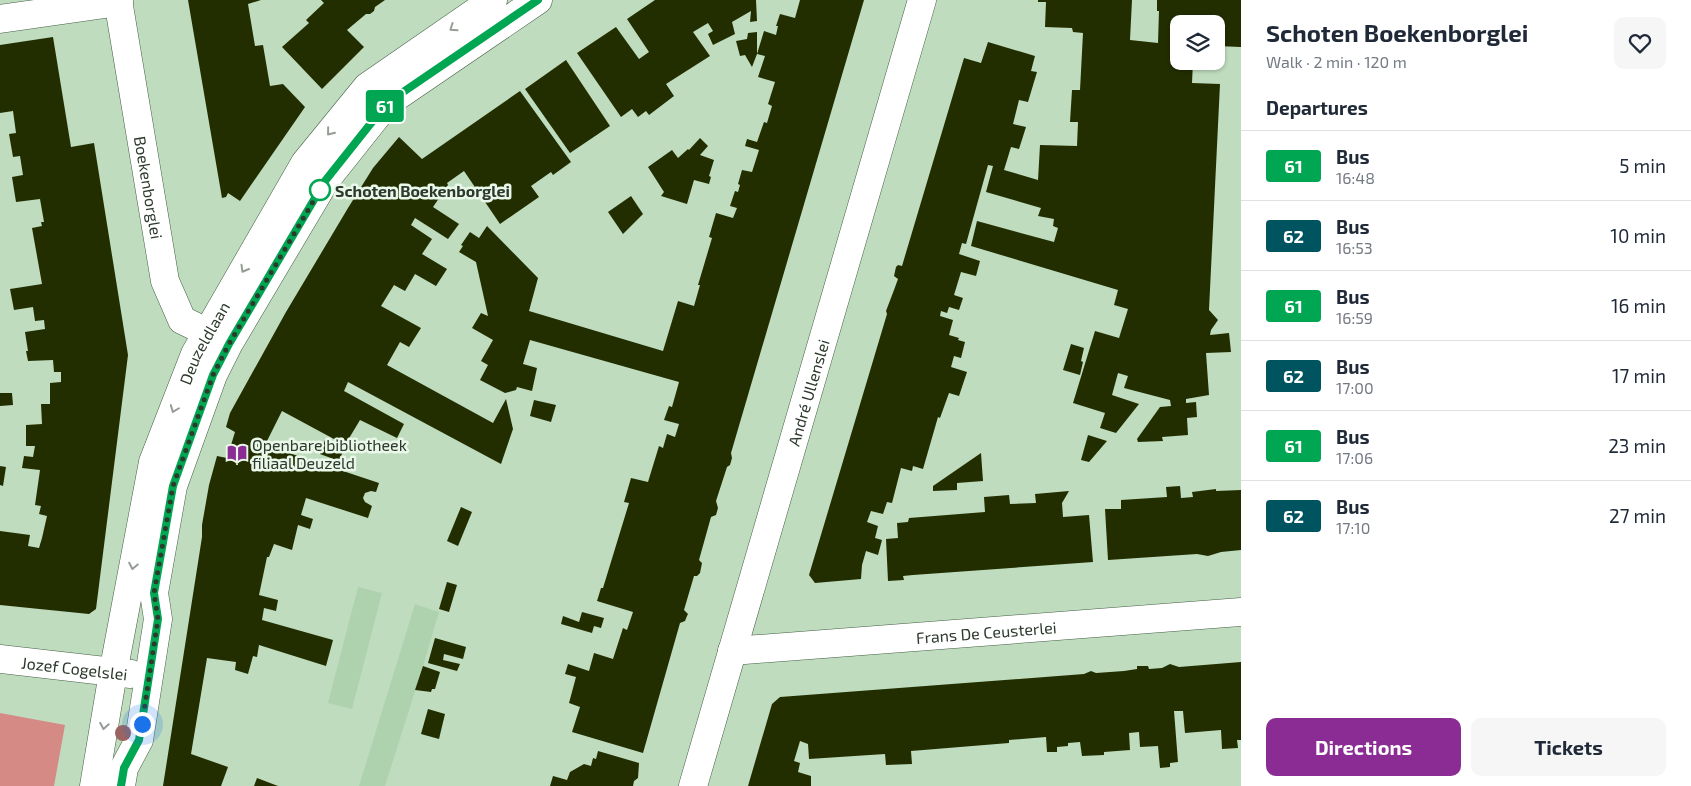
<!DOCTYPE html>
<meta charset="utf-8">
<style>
:root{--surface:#fff;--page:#f6f6f7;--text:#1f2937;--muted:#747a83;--line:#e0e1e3;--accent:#8b2b94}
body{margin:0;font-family:"Exo 2",sans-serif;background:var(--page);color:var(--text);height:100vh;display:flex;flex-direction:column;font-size:19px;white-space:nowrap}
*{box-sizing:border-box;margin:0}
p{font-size:16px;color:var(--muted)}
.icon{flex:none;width:28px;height:28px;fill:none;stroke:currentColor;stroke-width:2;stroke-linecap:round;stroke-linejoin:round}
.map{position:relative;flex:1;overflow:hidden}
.drawer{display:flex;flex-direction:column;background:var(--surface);width:450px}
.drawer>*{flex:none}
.badge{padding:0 10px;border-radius:4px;font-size:18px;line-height:32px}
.fabs{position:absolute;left:1170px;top:15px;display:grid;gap:10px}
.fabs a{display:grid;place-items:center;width:55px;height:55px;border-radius:10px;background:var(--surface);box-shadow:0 1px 4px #0004;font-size:25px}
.you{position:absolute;width:25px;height:25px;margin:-12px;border:4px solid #fff;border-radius:50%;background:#1a73e8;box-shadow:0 0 0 8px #1a73e833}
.map>.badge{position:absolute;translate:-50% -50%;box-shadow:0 0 0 2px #fff}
h2{padding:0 25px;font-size:19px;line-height:45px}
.round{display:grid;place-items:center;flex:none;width:52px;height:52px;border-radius:10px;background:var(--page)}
.overview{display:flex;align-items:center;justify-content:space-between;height:85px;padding:0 25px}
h1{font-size:24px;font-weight:700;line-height:38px}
.primary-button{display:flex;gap:10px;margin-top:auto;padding:10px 25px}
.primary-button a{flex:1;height:58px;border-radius:10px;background:var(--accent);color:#fff;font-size:20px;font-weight:700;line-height:58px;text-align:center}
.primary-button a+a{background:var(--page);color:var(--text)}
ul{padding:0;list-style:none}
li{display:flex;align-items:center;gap:15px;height:70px;padding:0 25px;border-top:1px solid var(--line)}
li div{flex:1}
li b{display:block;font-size:19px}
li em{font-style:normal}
li .badge{min-width:55px;font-weight:700;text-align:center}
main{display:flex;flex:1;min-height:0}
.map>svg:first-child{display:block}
</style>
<main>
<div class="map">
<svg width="1241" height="786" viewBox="0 0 1241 786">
<rect width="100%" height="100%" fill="#bfdcbe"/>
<g fill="#afd2ae">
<polygon points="358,587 382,593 352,709 328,703"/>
<polygon points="415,604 439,612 423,666 385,786 359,786"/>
</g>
<polygon fill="#d68a85" points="0,713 65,725 54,786 0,786"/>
<g fill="#222e00">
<polygon points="188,0 261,0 248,4 255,46 263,45 270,86 283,84 305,107 240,201 228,193 226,197 222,198"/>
<polygon points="321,0 385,0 375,7 374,11 370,14 366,14 347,30 364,47 322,89 282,47 309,23 306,20 324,3"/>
<polygon points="655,0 756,0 757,21 750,22 751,11 732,22 735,34 713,45 708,34 713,31 708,23 693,32 710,56 666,84 674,96 649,115 646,111 638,117 632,109 621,117 577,53 616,27 639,59 649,52 627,19"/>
<polygon points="800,0 864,0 731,453 732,458 730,465 727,467 716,501 718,508 716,515 711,517 699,560 702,563 700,573 697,576 694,576 684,610 688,614 687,616 685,621 680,623 643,753 572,732 580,707 569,703 576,677 565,674 568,664 589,671 594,653 613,659 623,628 627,630 633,612 597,601 601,588 603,588 629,503 624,502 631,478 648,482 659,446 663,448 667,434 675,437 679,424 664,420 669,406 672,407 679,382 530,340 523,364 537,368 532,391 517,387 516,390 505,393 480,380 488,365 481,361 493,340 472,328 481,313 488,316 476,262 459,252 463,246 461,245 470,232 479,238 487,226 538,278 529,311 663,351 678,301 694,306 700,285 698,285 712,238 709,237 716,213 733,218 737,208 730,206 735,191 738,192 740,185 738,184 742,170 752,172 759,150 745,146 747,139 757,142 764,122 767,123 772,106 768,104 775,82 758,77 765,56 757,54 764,31 776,35 778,26 776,26 780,14 795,18"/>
<polygon points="1038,0 1132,0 1130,40 1158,43 1159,11 1157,11 1157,0 1241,0 1241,47 1216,46 1216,24 1179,24 1179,61 1193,61 1192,83 1220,84 1209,310 1218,320 1211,330 1210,335 1229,333 1231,352 1206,353 1209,395 1186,399 1186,403 1196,402 1197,417 1187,418 1188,435 1162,437 1163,441 1138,442 1137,439 1160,407 1171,406 1170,400 1124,388 1128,376 1118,373 1112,395 1139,404 1116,433 1100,428 1105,413 1073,403 1095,331 1119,338 1128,309 1114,305 1118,290 971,246 977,221 1054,242 1058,228 1053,226 1054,219 1038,216 1041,208 986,192 993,166 988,165 966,244 962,243 959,254 980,261 976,276 961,272 954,295 963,298 959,310 949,307 947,313 941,311 940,316 953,320 949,335 959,338 958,340 965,342 961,358 954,356 951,367 967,372 959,396 949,393 940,418 938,417 923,469 913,466 912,471 901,468 892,503 887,502 883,514 871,511 867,522 878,526 875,538 882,540 878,555 866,551 862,565 861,579 815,583 809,575 887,314 886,311 894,290 898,279 894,276 896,267 898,265 902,266 964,58 981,63 988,42 1035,56 1031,71 1037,72 1028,102 1019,100 1013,124 1026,127 1019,149 1011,147 1004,170 1038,180 1040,145 1077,146 1078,122 1070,122 1072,90 1080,90 1083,33 1073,32 1072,28 1045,27 1046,2 1038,2"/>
<polygon points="757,32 757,54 752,67 745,55 740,56 736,41 747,39 748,33"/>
<polygon points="53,37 71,147 94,143 128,355 96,609 89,614 0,605 0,531 30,535 28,546 39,548 42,538 47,516 39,514 41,506 35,505 40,470 22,468 24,456 33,457 35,446 26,446 26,425 42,424 41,404 50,404 50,383 61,382 61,372 54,372 53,360 28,361 26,351 28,351 25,332 45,329 44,320 35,321 33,307 14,310 10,289 42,284 32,228 42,226 41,222 44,222 40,199 16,202 12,177 23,175 20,156 13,157 9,134 16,133 13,111 0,113 0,45"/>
<polygon points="566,60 610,126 570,153 525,89"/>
<polygon points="520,91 571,162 553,175 551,172 531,186 539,197 500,224 464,171 447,183 448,185 433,207 459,224 448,239 415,218 411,225 432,239 422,254 447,269 436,286 415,274 405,291 394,285 381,306 421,328 409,347 400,342 387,365 493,423 506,399 513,429 501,464 348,382 344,391 404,424 397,438 360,420 345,445 282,411 265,445 379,483 376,492 371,491 365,493 363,498 365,502 372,506 368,518 306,498 301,515 313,519 310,529 298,525 292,550 274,544 269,557 267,557 259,595 278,600 276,611 264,608 262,620 333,640 326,666 259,645 257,657 253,656 248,674 235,670 236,662 207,658 191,754 228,767 221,786 163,786 202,537 202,525 209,485 217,456 227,458 235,432 226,427 230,413 286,312 348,208 373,168 399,137 422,159"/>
<polygon points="700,138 708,146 700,155 714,160 709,176 711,177 709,184 694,180 687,204 661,196 664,192 648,167 672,150 678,158 688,149 689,150"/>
<polygon points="631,196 643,214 623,234 608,212"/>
<polygon points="1071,344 1084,348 1081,361 1083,362 1080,375 1063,370"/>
<polygon points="0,393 12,393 13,405 0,406"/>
<polygon points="534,400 556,405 551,422 530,416"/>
<polygon points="1088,435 1107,441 1089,462 1081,460"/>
<polygon points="325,440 345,447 339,461 320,454"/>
<polygon points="981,453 983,481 957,483 957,490 933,491 933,486"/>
<polygon points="0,466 6,467 3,486 0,485"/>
<polygon points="1180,486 1181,498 1193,497 1192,492 1216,489 1216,491 1241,490 1241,550 1221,552 1208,556 1197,554 1108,560 1105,509 1121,509 1121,500 1167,497 1166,487"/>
<polygon points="1069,491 1062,503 1063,517 1089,515 1093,562 913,575 903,576 904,580 888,581 886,539 898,538 897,523 908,522 909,518 985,512 984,497 1009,495 1010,504 1036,503 1035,494"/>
<polygon points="461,507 472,512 458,546 447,541"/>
<polygon points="447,582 457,585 449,612 439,609"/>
<polygon points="582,612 604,618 601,628 594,626 592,633 561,624 563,616 579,622"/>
<polygon points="435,638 466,647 463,659 444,654 443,660 460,664 457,671 428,663"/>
<polygon points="1241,662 1241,740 1237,740 1238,748 1222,749 1221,730 1185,733 1183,711 1174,711 1178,762 1170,763 1170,767 1160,768 1158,746 1140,747 1139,732 1129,733 1130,750 1104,752 1104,755 1082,756 1080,742 1068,743 1068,746 1057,747 1057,752 1047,752 1046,737 1009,740 1009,743 911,751 912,764 886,765 885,754 809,759 808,744 800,741 794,761 800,763 798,772 811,776 811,786 748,786 772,704 780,697 1084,674 1091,671 1096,673 1124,671 1137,669 1137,666 1148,666 1149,669 1162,668 1170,664 1179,667"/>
<polygon points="423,666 440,672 435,689 432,689 431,692 415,690"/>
<polygon points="428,709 445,714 439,739 421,734"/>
<polygon points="598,751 639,763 638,778 634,781 633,786 550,786 553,776 567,780 570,772 584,764 591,766 593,758 596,759"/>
<polygon points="257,778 278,786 254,786"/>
</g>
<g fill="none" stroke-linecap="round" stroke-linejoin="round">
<defs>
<g id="minor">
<path id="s1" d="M118,0L165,281L182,320L223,340"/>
<polyline points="0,19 119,2"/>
<path id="s2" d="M732,651L1241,612"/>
<path id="s3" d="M0,659L131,674"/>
<path id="s4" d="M94,786L113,673L153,462L195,354L305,163L367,87L493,0"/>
<polyline points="121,786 124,768 139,740 158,619 154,593 173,486 213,375 229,343 325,181 387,103 538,0"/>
<path id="s5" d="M693,786L922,0"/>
</g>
</defs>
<use href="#minor" stroke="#455f45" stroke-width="29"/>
<use href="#minor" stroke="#fff" stroke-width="28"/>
</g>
<circle fill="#9b6460" cx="123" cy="733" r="8"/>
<defs><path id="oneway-chevron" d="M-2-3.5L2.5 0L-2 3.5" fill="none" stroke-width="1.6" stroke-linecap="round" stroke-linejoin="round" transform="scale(1.25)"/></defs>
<g stroke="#969c96">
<use href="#oneway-chevron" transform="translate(453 28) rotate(145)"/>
<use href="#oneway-chevron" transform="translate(330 132) rotate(129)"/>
<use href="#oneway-chevron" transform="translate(244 269) rotate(120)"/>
<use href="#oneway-chevron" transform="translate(174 409) rotate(111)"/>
<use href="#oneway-chevron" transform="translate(133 566) rotate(101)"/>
<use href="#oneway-chevron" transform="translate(104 726) rotate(100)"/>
</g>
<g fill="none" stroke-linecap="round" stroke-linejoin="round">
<defs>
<polyline id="line" points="121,786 124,768 139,740 158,619 154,593 173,486 213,375 229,344 325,181 387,103 538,0"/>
</defs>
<use href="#line" stroke="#fff" stroke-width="11"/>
<use href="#line" stroke="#00a651" stroke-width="8"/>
<polyline stroke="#2d392d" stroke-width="5" stroke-dasharray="0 9" points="142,724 158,619 154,593 173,486 213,375 229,344 320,190"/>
</g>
<defs>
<symbol id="library-bare" viewBox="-9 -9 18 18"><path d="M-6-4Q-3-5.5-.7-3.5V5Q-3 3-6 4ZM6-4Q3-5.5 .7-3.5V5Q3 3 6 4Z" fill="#8b2b94" stroke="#e9f8e9" stroke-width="2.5" paint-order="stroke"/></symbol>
</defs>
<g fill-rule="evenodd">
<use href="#library-bare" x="223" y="439" width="28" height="28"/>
</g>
<circle fill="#fff" stroke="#00a651" stroke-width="2.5" cx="320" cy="190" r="10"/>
<g text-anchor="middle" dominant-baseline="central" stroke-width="5" stroke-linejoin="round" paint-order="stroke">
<g font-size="16" fill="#2d392d" stroke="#e9f8e9">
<text stroke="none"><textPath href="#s1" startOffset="190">Boekenborglei</textPath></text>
<text stroke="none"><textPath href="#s4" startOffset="459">Deuzeldlaan</textPath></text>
<text stroke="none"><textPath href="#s5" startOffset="410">André Ullenslei</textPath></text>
<text stroke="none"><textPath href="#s2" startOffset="255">Frans De Ceusterlei</textPath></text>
<text stroke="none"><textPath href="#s3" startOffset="75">Jozef Cogelslei</textPath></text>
</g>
<g font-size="16" font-weight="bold" fill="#2d392d" stroke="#e9f8e9" text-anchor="start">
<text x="335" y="190">Schoten Boekenborglei</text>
</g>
<g font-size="16" fill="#2d392d" stroke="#e9f8e9" text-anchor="start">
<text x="252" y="444">Openbare bibliotheek<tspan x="252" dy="18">filiaal Deuzeld</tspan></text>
</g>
</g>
</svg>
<div class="fabs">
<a><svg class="icon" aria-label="layers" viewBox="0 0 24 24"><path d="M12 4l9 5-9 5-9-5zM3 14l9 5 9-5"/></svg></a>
</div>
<div class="you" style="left:142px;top:724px"></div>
<b class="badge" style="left:385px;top:106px;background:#00a651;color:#fff">61</b>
</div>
<section class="drawer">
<div class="overview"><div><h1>Schoten Boekenborglei</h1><p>Walk · 2 min · 120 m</p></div><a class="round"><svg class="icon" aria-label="heart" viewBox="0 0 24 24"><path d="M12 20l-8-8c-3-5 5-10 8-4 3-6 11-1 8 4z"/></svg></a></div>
<h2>Departures</h2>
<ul>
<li><span class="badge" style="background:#00a651;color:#fff">61</span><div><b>Bus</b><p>16:48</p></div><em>5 min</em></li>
<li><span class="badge" style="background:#005460;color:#fff">62</span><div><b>Bus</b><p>16:53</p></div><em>10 min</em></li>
<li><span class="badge" style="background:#00a651;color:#fff">61</span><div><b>Bus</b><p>16:59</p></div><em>16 min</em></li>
<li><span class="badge" style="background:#005460;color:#fff">62</span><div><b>Bus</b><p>17:00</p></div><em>17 min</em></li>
<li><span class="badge" style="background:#00a651;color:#fff">61</span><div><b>Bus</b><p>17:06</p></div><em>23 min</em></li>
<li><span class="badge" style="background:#005460;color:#fff">62</span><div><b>Bus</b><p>17:10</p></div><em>27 min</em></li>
</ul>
<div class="primary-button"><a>Directions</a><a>Tickets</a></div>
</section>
</main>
